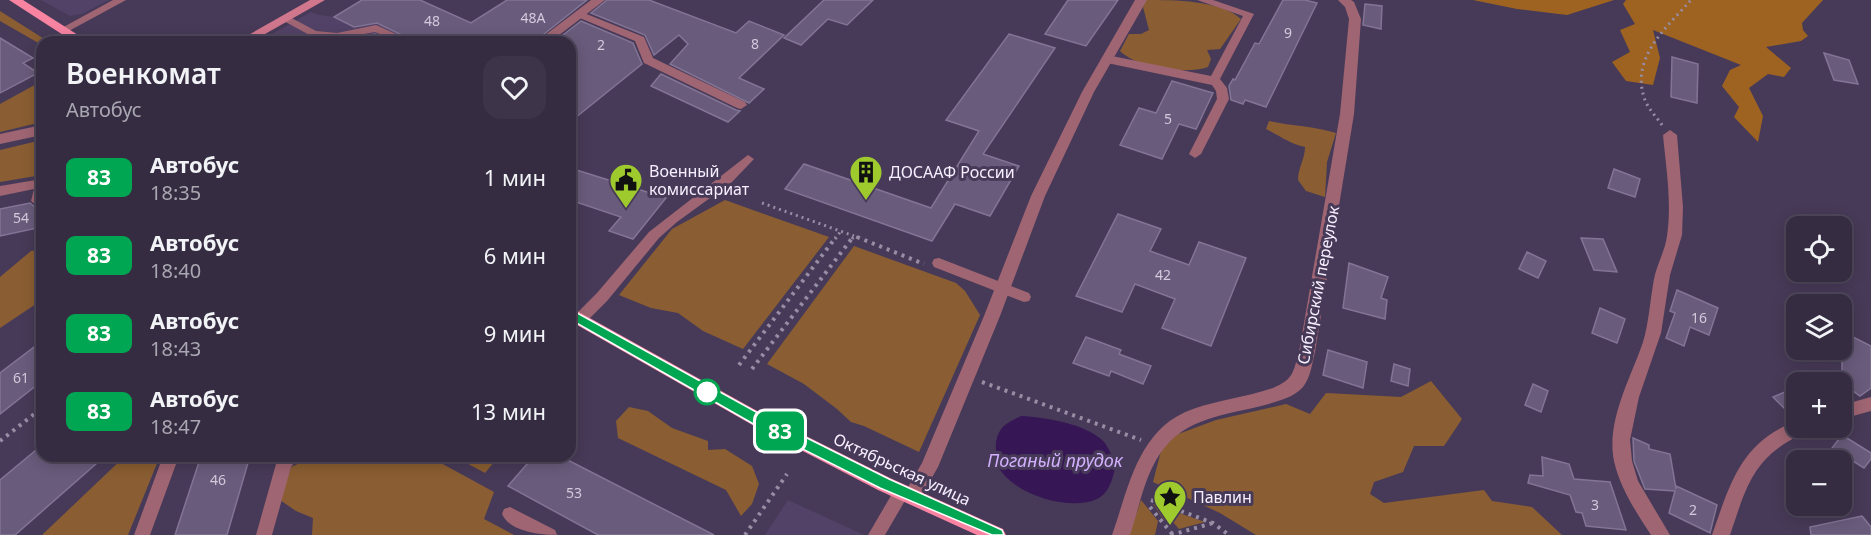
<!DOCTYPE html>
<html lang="ru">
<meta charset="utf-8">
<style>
:root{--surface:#352c42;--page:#3d3449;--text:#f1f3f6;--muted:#aaa7b2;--line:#4f485b}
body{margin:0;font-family:"Noto Sans",sans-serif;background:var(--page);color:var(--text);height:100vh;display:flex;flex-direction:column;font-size:22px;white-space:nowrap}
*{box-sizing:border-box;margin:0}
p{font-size:20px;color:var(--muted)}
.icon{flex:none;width:33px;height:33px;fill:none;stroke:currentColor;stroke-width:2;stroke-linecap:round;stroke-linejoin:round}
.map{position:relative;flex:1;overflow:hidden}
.details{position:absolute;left:36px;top:36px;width:540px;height:426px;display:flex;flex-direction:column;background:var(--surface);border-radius:18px;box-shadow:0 3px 15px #0003,0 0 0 2px var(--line)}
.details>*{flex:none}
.badge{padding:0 12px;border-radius:9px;font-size:21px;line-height:39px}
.tools{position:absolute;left:1786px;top:216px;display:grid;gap:12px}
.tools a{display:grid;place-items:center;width:66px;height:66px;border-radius:12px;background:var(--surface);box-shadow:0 3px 15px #0003,0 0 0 2px var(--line);font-size:30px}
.map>.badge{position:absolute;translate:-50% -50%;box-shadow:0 0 0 3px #fff}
.round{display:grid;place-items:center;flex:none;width:63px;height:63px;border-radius:18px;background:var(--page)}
.head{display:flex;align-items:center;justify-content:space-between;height:102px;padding:0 30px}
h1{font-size:28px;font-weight:600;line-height:45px}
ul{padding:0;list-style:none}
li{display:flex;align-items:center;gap:18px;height:78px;padding:0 30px}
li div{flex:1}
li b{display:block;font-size:22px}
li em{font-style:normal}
li .badge{min-width:66px;font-weight:700;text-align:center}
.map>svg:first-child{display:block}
</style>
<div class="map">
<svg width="1871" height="535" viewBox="0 0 1871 535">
<rect width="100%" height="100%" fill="#473a58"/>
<g fill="#524267">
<polygon points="41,0 109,0 82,14 70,16"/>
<polygon points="362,0 420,0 512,42 258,42 311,12 319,15 334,17"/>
<polygon points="788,500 864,535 765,535"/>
</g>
<g fill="#8a5e32">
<path d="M1146,0C1173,0 1221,0 1241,19L1220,49L1207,50L1211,59L1208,67C1186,75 1137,68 1120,51L1129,34H1141L1149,30L1143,7Z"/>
<polygon points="0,11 49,42 42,42 42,45 0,21"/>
<polygon points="42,81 42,122 0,132 0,104"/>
<path d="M1269,121C1291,126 1314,126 1336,133L1327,162L1325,197L1306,191L1298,180C1298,168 1305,159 1305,147C1290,144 1280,136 1266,129Z"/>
<polygon points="42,140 42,175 0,182 0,150"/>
<polygon points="725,200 829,237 743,349 703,331 678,313 651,308 619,295 672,229"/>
<polygon points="854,246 956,283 965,291 980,315 919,452 864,426 851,422 837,409 804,384 767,364"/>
<polygon points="42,250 42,300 0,328 0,277 31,251"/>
<polygon points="1431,381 1462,419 1444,446 1414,446 1403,472 1374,482 1370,494 1384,503 1484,490 1492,501 1532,507 1562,535 1256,535 1220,513 1153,482 1161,451 1173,436 1216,420 1286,404 1310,414 1326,393 1401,397"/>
<polygon points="629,407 648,411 672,428 708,441 708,450 725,449 752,466 759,484 752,504 741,516 726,490 618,438 616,421"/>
<polygon points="125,456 160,456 128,535 42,535"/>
<polygon points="316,456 428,456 494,492 484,519 514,535 312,535 313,518 296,511 280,500 291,467"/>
<polygon points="462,456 499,456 485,473 461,460"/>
<polygon points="1141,500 1158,521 1155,535 1129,535"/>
<polygon points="1153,504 1205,522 1179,529 1172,521 1164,520"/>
</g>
<g fill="#9e6320">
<polygon points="1473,0 1614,0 1567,15 1517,9"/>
<polygon points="1626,0 1823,0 1802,23 1803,30 1808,36 1801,41 1766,47 1791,68 1784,77 1768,74 1749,88 1763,116 1758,142 1734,117 1739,107 1722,86 1730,70 1741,65 1653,30 1660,58 1653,85 1626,81 1612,62 1630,52 1620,30 1635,24 1623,4"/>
</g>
<path fill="#371655" d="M1021,416C1044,417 1089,424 1105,443C1109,449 1113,458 1116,464C1113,477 1110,493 1097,499C1069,512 1014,494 999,468C996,463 996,456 996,450C995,442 997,434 1002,428C1006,423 1015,419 1021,416Z"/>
<g fill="#695b7b" stroke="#837496" stroke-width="1.5">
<polygon points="362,0 420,0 471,23 507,0 587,0 534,42 416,42 377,23 354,27 334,17"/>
<polygon points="607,0 649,0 736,33 749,21 784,35 739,78 764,89 749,103 670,64 688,44 679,35 654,55 645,35 591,13"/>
<polygon points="824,0 873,0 847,25 828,19 801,45 784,38"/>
<polygon points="1068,0 1118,0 1086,46 1045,34"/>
<polygon points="1283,0 1305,0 1317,3 1266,107 1245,100 1243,104 1231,100 1229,86 1233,79 1235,80 1255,43 1259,44"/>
<polygon points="1365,4 1382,6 1381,29 1363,25"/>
<polygon points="581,21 633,43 642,64 570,122 570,42 554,42"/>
<polygon points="375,34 393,42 340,42 343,40"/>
<polygon points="1009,34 1055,48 983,154 1019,166 990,216 955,204 932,241 785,189 804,164 931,208 979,131 946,120"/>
<polygon points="0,38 33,58 23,63 38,73 0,93"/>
<polygon points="1824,53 1849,60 1858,84 1834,80"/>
<polygon points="1672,57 1698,64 1697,103 1671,97"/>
<polygon points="661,74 736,110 740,111 728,122 651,86"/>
<polygon points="1172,81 1213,93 1196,129 1179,124 1162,159 1120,145 1139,108 1156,113"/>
<polygon points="570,168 666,198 633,239 609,231 621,217 570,200"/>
<polygon points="1614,169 1640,179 1635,197 1608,188"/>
<polygon points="30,203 36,208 42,206 42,227 0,236 0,209"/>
<polygon points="1118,214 1161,229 1150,251 1189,265 1199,242 1246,258 1211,346 1162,328 1175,299 1135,284 1122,312 1076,296"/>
<polygon points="1581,238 1603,239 1617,272 1594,270"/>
<polygon points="1527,252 1546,261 1538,278 1519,269"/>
<polygon points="1349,263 1388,277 1381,298 1387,300 1385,319 1343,308"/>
<polygon points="1677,290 1718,308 1709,335 1690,327 1684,346 1666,338 1675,313 1670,311"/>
<polygon points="1600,308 1625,319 1617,343 1592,333"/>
<polygon points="1847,334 1871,346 1871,388 1860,396 1842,383 1842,345"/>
<polygon points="1086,337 1121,350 1119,354 1151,366 1143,384 1111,371 1109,376 1073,363"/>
<polygon points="42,341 42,381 0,414 0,373"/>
<polygon points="1328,350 1367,362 1363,388 1323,375"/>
<polygon points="1394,364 1410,369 1408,386 1391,381"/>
<polygon points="1533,384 1548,391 1541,412 1525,405"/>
<polygon points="1797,387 1797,419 1795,419 1773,397"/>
<polygon points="1842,435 1871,453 1871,459 1864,468 1832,448"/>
<polygon points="1633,438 1649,445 1649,449 1670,454 1676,489 1676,486 1717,505 1710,533 1669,513 1675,491 1645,489 1634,461"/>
<polygon points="42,445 42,456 105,456 15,535 0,535 0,480"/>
<polygon points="201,456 250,456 227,535 175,535"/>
<polygon points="534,456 560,456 714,535 598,535 508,486"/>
<polygon points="1542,457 1569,464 1574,479 1610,482 1626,530 1586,526 1582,513 1576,512 1570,495 1528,483 1530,475 1543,476"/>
<polygon points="1862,516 1871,527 1871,535 1811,535 1810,527"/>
</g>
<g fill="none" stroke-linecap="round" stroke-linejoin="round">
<g stroke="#978da4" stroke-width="3" stroke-dasharray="2 4" stroke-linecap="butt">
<path d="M1662,125C1656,116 1647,108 1644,97C1631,57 1667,27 1691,0"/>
<polyline points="762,203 854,236"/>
<polyline points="835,239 841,231"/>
<polyline points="852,239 854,236 861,239"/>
</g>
<g stroke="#978da4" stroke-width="4" stroke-dasharray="3 5" stroke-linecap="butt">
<polyline points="857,237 924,264"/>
<polyline points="739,365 836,237"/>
<polyline points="752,369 853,237"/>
<polyline points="982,382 1141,440"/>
<polyline points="0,441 42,408"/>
<polyline points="1151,500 1213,523 1229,535"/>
<polyline points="1150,507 1173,535"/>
<polyline points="745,535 787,474"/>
<polyline points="1171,535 1213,523"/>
</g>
<g fill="#9f6572" fill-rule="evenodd">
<polygon points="113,0 126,0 67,32 59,32 58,30"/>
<polygon points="1197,0 1213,0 1254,14 1220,79 1227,88 1229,99 1201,154 1195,158 1189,154 1217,99 1216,91 1212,85 1107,63 1101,59 1107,55 1211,76 1243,16"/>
<polygon points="579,11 644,37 653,58 745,102 747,105 741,109 737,108 644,63 635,41 575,16 575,12"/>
<polygon points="286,15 316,31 337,33 376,25 414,42 399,42 375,32 337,39 313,37 282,20 281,18"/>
<polygon points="748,155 754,159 732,182 677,222 659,238 607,301 585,323 575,323 573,319 575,315 597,293 649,232"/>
<polygon points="42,179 42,204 37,206 31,201 34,189 0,196 0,186"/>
<polygon points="939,258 1029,293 1031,297 1029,301 1024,302 934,267 932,263 934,259"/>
<polygon points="163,456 179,456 150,535 134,535"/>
<polygon points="281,456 299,456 291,467 272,535 256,535 276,464"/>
<polygon points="902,485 908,487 910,492 885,535 868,535 896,487"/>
<path d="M510,507L555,530L557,535C540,535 510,532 502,514L504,509Z"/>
</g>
<g fill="#9f6572" fill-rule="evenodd">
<polygon points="591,0 605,0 550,42 536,42"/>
<polygon points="1135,0 1147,0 1094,92 1045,196 1000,316 938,467 918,502 912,504 906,502 903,496 922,463 984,316 1031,196 1082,92"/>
<path d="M1338,0H1351L1354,2L1361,19L1354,114L1315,352C1312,363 1311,377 1303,387C1296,395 1285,399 1275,402C1238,414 1192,414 1166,446C1145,470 1140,506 1130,535H1112C1129,487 1138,428 1193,409C1219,400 1247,397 1273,388C1294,379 1293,372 1299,352L1340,114L1349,19L1345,7Z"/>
<polygon points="42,125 42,135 0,144 0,134"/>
<path d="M1670,130L1677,135L1683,207L1682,235L1670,275L1661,333L1639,397L1630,440L1632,461L1638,481L1670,535H1651C1636,512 1620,488 1614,461C1606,421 1630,380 1643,342C1649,322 1650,300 1654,279C1657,264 1665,251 1667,236C1672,202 1666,168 1663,135Z"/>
<polygon points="1871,397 1871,411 1842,419 1842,405"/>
<path d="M1797,421V428H1806L1804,433C1753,457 1747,485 1730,535H1712C1730,484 1741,441 1797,421Z"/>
</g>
<polygon fill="#d1778d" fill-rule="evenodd" points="310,0 325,0 251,42 236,42"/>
<g fill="#f884a2" fill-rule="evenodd">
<polygon points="9,0 23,0 89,42 74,42"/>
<polygon points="570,307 768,417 890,478 1003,529 1006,535 977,535 878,490 756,427 570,321"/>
</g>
</g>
<polygon fill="#00a651" stroke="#fff" stroke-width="1.5" points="570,309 767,418 889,479 1002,530 1004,535 992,535 880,488 757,426 566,317 566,310"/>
<defs>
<symbol id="building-pin" viewBox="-11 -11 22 30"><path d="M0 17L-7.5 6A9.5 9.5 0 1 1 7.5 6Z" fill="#9eca2e" stroke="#473a58"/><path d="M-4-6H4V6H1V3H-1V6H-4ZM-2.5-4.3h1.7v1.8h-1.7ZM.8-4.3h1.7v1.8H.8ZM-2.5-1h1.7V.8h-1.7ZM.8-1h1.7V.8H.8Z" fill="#111"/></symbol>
<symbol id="civic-pin" viewBox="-11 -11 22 30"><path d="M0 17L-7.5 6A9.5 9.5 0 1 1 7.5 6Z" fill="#9eca2e" stroke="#473a58"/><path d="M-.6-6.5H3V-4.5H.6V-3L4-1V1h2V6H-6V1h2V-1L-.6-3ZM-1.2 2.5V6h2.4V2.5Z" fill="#111"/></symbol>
<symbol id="sight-pin" viewBox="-11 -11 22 30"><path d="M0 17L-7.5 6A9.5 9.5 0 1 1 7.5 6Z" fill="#9eca2e" stroke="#473a58"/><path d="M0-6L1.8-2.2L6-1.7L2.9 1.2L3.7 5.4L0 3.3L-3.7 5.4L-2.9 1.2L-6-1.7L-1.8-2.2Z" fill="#111"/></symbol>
</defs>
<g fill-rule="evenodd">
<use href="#building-pin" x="847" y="153" width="38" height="52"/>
<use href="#civic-pin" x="607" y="161" width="38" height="52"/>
<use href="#sight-pin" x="1151" y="478" width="38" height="52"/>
</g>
<circle fill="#fff" stroke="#00a651" stroke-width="3" cx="707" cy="392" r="12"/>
<g text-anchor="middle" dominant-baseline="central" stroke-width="6" stroke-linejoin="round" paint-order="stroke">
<g font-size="14" fill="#d3cade">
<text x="533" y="17">48А</text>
<text x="432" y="20">48</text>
<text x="1288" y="32">9</text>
<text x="755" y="43">8</text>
<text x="601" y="44">2</text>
<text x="1168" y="118">5</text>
<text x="21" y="217">54</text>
<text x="1163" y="274">42</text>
<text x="1699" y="317">16</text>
<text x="21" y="377">61</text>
<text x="218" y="479">46</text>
<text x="574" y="492">53</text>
<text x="1595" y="504">3</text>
<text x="1693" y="509">2</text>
</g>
<g font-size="16" fill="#f6efff" stroke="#473a58" text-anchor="start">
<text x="649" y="171">Военный<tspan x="649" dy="18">комиссариат</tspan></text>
<text x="889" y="172">ДОСААФ России</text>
<text x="1193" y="497">Павлин</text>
</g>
<g font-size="16" fill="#f6efff" stroke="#473a58">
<text transform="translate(1318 285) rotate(-79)">Сибирский переулок</text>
<text transform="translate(902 469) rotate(25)">Октябрьская улица</text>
</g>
<g font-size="18" font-style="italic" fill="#d2b0fd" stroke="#473a58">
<text x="1055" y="460">Поганый прудок</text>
</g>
</g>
</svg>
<div class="tools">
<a><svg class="icon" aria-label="locate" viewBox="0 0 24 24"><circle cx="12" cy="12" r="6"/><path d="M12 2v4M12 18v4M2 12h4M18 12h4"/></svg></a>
<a><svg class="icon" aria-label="layers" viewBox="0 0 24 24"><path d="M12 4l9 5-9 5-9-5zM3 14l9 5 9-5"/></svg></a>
<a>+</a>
<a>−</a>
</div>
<b class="badge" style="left:780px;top:431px;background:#00a651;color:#fff">83</b>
<section class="details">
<div class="head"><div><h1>Военкомат</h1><p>Автобус</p></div><a class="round"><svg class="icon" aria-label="heart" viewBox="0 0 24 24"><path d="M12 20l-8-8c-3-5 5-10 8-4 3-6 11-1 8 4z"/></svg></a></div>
<ul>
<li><span class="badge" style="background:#00a651;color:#fff">83</span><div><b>Автобус</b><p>18:35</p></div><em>1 мин</em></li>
<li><span class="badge" style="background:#00a651;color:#fff">83</span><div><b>Автобус</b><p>18:40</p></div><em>6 мин</em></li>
<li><span class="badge" style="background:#00a651;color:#fff">83</span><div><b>Автобус</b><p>18:43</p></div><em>9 мин</em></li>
<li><span class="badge" style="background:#00a651;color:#fff">83</span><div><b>Автобус</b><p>18:47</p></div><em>13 мин</em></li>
</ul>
</section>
</div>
